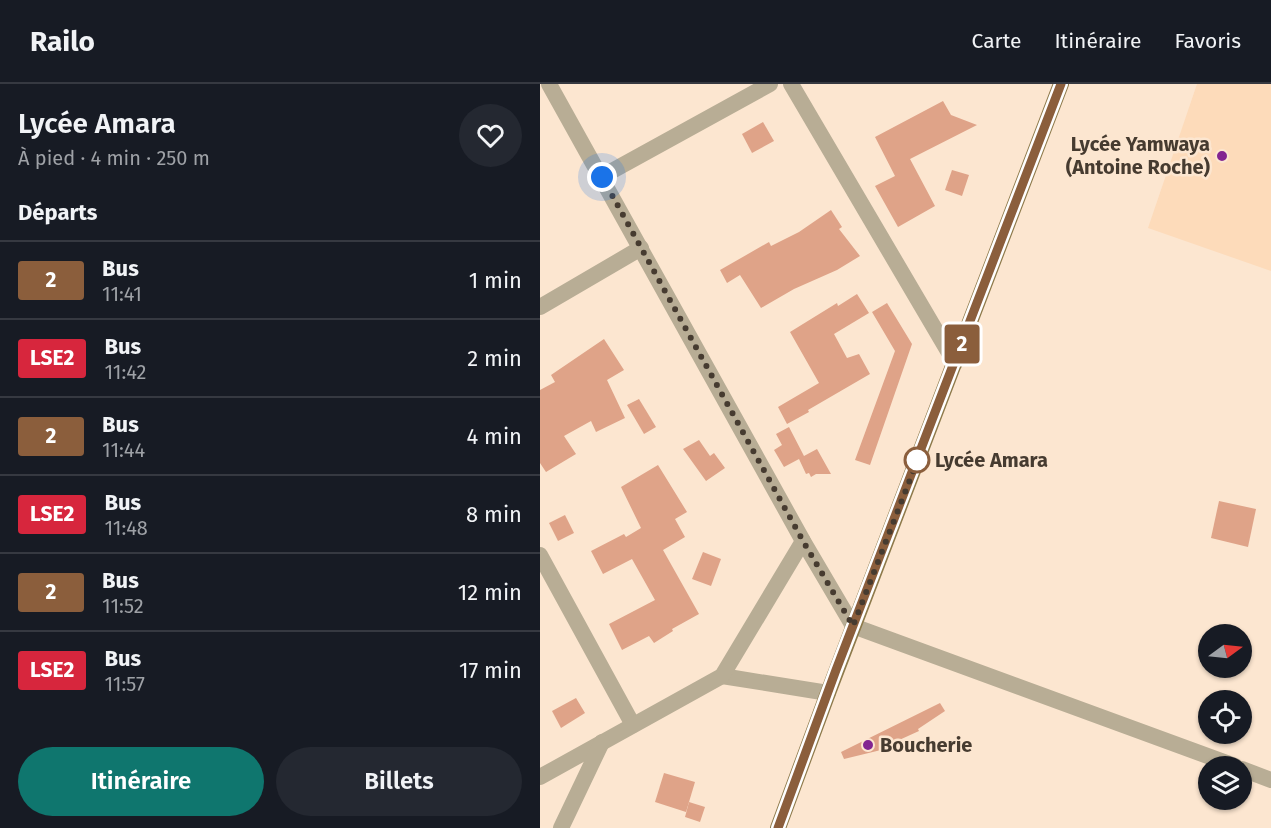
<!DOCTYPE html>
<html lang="fr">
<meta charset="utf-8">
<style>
:root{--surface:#171b24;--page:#242831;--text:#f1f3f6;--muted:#9ea1a6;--line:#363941;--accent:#0f766e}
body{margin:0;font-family:"Fira Sans",sans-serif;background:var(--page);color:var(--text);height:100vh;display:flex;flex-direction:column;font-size:22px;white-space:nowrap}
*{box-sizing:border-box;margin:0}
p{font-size:20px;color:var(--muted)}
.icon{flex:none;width:33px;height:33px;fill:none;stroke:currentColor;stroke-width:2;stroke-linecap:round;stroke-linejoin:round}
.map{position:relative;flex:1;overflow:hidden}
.sheet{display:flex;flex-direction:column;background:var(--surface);width:540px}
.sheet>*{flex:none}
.badge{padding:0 12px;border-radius:4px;font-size:21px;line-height:39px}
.needle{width:39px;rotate:75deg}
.tools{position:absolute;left:658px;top:540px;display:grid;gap:12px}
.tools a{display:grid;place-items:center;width:54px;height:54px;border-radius:50%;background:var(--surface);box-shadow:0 2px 4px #0004;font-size:30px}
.you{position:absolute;width:30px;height:30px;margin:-15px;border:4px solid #fff;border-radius:50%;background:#1a73e8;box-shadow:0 0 0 9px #1a73e833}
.map>.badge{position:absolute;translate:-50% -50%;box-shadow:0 0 0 3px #fff}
h2{padding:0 18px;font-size:22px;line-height:54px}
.round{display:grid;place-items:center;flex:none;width:63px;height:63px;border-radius:32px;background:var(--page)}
.headline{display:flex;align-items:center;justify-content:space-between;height:102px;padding:0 18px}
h1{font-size:28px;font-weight:600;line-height:45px}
.primary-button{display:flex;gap:12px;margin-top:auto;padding:12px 18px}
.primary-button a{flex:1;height:69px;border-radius:36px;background:var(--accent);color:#fff;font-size:24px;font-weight:600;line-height:69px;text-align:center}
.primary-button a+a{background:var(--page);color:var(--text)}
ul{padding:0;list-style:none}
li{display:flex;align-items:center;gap:18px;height:78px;padding:0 18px;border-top:2px solid var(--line)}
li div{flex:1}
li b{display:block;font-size:22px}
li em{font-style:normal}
li .badge{min-width:66px;font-weight:700;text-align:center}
header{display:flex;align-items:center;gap:36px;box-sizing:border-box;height:84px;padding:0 30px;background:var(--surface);border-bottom:2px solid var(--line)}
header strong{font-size:28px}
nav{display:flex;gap:33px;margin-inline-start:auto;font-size:21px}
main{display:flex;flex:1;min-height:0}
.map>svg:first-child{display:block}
</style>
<header>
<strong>Railo</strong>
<nav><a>Carte</a><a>Itinéraire</a><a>Favoris</a></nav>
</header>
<main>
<section class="sheet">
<div class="headline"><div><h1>Lycée Amara</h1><p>À pied · 4 min · 250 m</p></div><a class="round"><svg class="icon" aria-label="heart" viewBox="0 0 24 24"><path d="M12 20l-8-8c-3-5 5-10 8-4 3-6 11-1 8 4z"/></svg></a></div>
<h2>Départs</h2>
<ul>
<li><span class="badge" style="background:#8b5e3c;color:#fff">2</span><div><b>Bus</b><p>11:41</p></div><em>1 min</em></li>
<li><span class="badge" style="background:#d7263d;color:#fff">LSE2</span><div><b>Bus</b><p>11:42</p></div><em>2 min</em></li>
<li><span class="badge" style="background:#8b5e3c;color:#fff">2</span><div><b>Bus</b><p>11:44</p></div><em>4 min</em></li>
<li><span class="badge" style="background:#d7263d;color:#fff">LSE2</span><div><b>Bus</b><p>11:48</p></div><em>8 min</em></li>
<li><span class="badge" style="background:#8b5e3c;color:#fff">2</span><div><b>Bus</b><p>11:52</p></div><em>12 min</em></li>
<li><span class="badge" style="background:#d7263d;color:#fff">LSE2</span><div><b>Bus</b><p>11:57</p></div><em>17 min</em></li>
</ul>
<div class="primary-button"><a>Itinéraire</a><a>Billets</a></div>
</section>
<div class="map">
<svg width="731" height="744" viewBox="0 0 731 744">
<rect width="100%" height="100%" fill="#fce6d0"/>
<polygon fill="#fddbba" points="657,0 731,0 731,187 608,144"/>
<g fill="#dfa388">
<polygon points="403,17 411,31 437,41 370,75 395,122 358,143 335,102 355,92 335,53"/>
<polygon points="223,38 234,57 212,69 202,50"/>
<polygon points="412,86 429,91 422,112 405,106"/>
<polygon points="291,126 302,143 299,145 320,172 297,186 254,205 221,224 200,191 187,199 180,186 229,158 231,162 259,148"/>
<polygon points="317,210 329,229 294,250 307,274 319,270 330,290 268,326 269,328 247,340 238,323 279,299 250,248 297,219 298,222"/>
<polygon points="347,219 372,260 330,381 315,376 355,267 332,228"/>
<polygon points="64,255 84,286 67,296 85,334 56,348 51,337 24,352 36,370 6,388 0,379 0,306 15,298 11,291"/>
<polygon points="99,315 116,343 104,350 87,321"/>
<polygon points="249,343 264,372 277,365 291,390 276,390 271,393 269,389 266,390 259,375 244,383 234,366 242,361 236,350"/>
<polygon points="159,356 170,372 174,369 185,384 166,397 143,365"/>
<polygon points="118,381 147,428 135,435 145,453 123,466 159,530 132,545 133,547 114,559 109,552 82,566 69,540 115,516 92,475 63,490 51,467 84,450 86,453 101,444 81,403"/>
<polygon points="679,417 716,425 708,463 671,454"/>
<polygon points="25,431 34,449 18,457 9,439"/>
<polygon points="163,468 181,475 171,502 152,495"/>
<polygon points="36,614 45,629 21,644 12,627"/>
<polygon points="400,619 405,627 378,645 379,647 357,657 358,659 341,666 304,675 301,668"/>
<polygon points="124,689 155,698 146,728 115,718"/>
<polygon points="149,718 165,723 160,738 145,733"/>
</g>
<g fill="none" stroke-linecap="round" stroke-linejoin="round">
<g stroke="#b8ad95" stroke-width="16">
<polyline points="9,0 263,457 313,542 695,682"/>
<polyline points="251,0 415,279"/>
<polyline points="61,93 230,0"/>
<polyline points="0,223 101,164"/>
<polyline points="0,471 93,641"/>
<polyline points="182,592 288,609"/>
<polyline points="702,685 731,696"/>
<polyline points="0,693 182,592 263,457"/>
<polyline points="21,744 62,658"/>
</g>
<polyline stroke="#8e7a4b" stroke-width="16" points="238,744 288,609 521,0"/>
</g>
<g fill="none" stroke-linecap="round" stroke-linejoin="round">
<defs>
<polyline id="line" points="238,744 296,586 521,0"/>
</defs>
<use href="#line" stroke="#fff" stroke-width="14"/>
<use href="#line" stroke="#8b5e3c" stroke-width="9"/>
<polyline stroke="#463b30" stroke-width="6" stroke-dasharray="0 10.8" points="62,93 263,457 313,542 380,370 377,376"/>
</g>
<g fill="#832591" stroke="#fce6d0" stroke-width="2">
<circle cx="682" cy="72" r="6"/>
<circle cx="328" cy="661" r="6"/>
</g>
<circle fill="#fff" stroke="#8b5e3c" stroke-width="3" cx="377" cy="376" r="12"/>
<g text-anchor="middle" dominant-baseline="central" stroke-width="5" stroke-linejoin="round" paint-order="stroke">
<g font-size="20" font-weight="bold" fill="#463b30" stroke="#fce6d0" text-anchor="end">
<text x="670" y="60">Lycée Yamwaya<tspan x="670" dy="23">(Antoine Roche)</tspan></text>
<text x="340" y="661" text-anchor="start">Boucherie</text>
</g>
<g font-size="20" font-weight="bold" fill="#463b30" stroke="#fce6d0" text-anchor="start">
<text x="395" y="376">Lycée Amara</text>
</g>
</g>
</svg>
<div class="tools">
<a><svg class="needle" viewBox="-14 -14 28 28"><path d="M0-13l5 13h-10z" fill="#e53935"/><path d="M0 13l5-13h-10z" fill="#9ea1a6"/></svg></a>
<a><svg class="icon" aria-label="locate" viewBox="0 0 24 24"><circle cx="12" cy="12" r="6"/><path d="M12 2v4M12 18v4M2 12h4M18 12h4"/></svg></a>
<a><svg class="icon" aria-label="layers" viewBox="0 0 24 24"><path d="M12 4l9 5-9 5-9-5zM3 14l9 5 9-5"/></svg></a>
</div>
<div class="you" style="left:62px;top:93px"></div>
<b class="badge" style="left:422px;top:260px;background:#8b5e3c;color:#fff">2</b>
</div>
</main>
